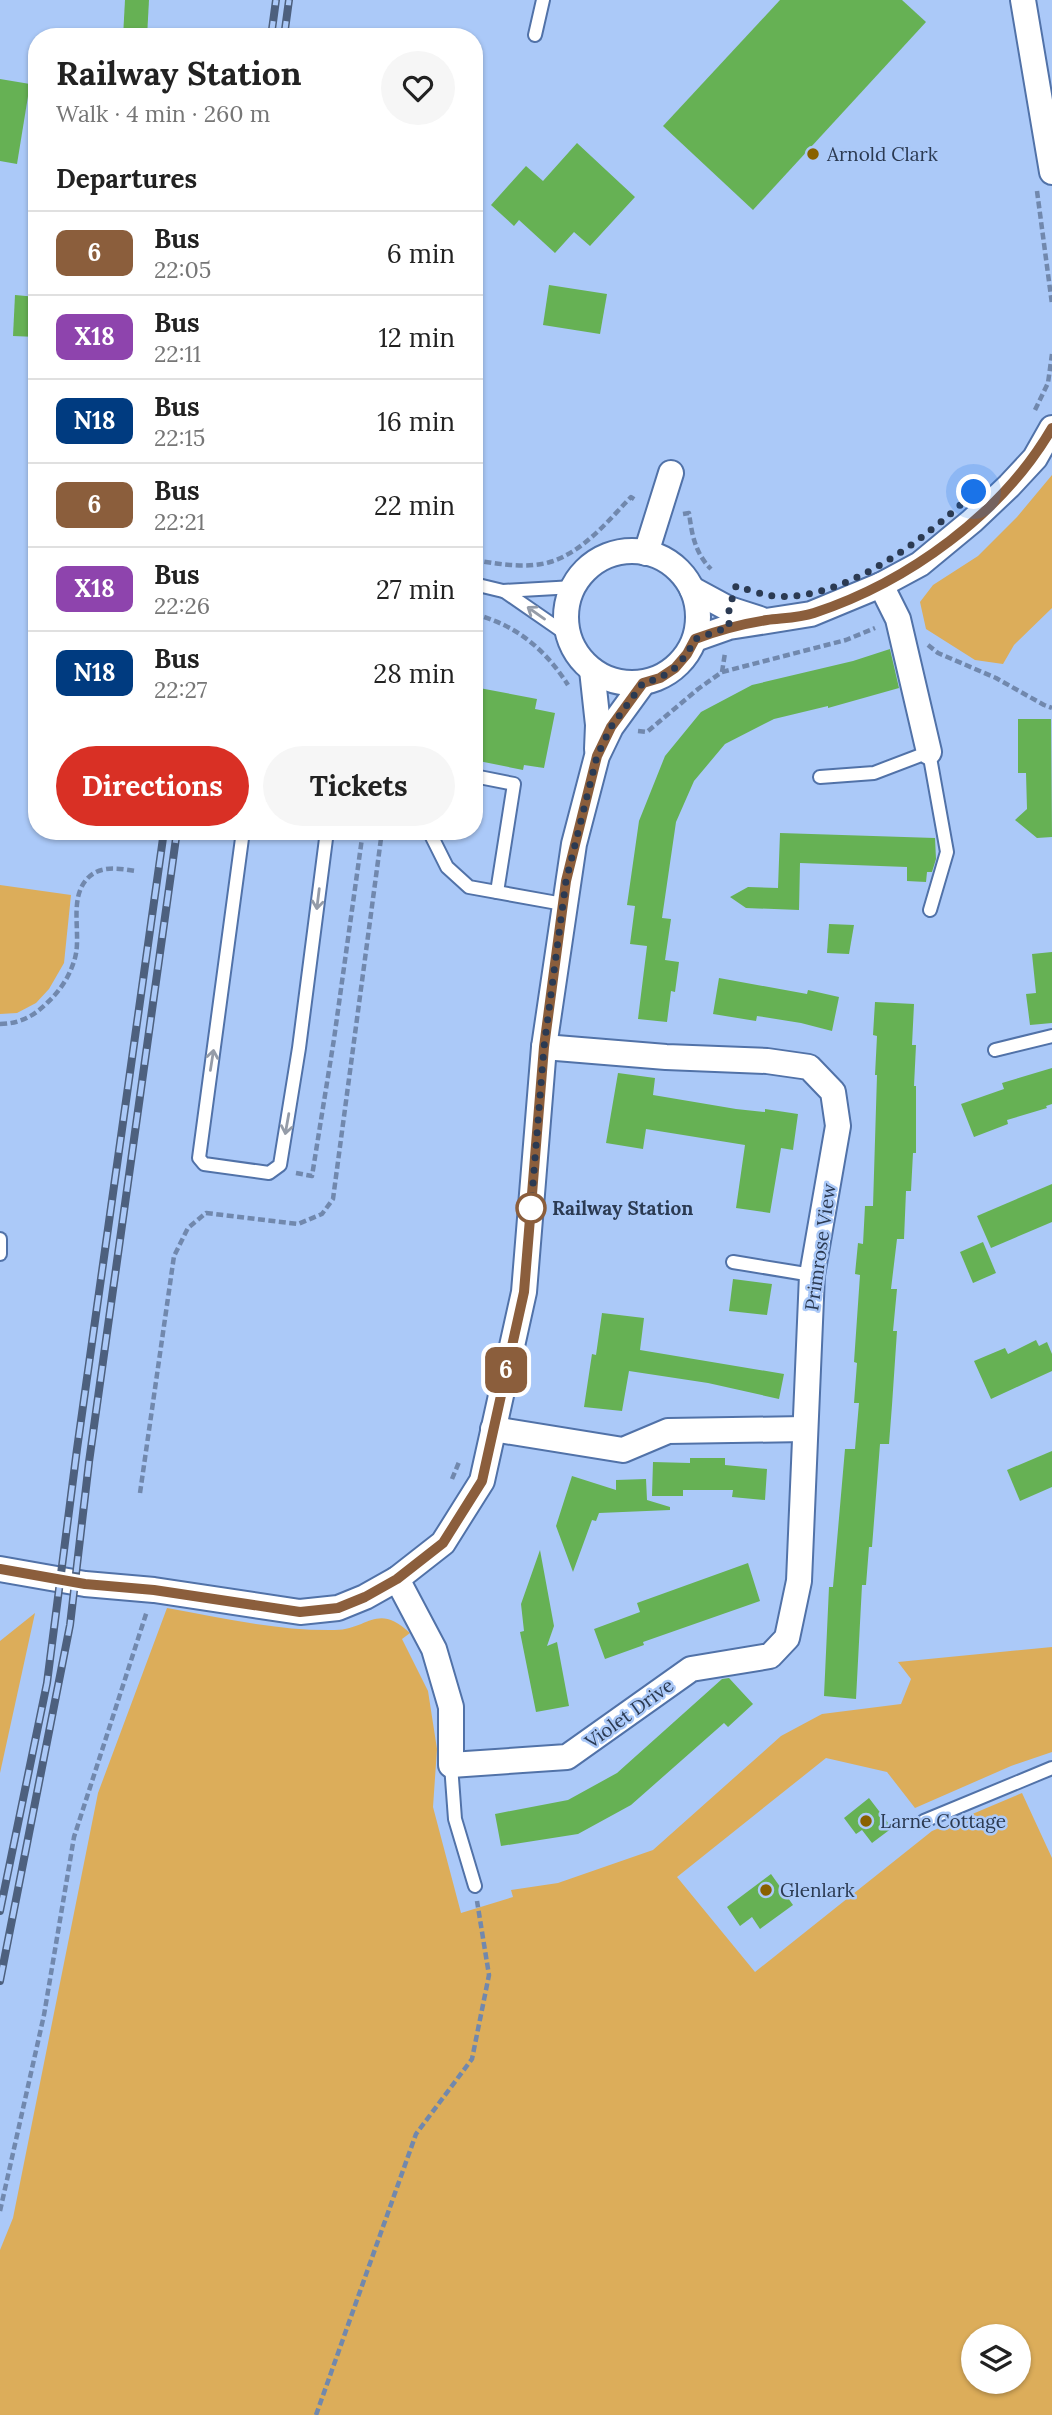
<!DOCTYPE html>
<meta charset="utf-8">
<style>
:root{--surface:#fff;--page:#f6f6f6;--text:#222;--muted:#767676;--line:#e0e0e0;--accent:#d93025}
body{margin:0;font-family:Lora,serif;background:var(--page);color:var(--text);height:100vh;display:flex;flex-direction:column;font-size:26px;white-space:nowrap}
*{box-sizing:border-box;margin:0}
p{font-size:23px;color:var(--muted)}
.icon{flex:none;width:38px;height:38px;fill:none;stroke:currentColor;stroke-width:2;stroke-linecap:round;stroke-linejoin:round}
.map{position:relative;flex:1;overflow:hidden}
.drawer{position:absolute;left:28px;top:28px;width:455px;height:812px;display:flex;flex-direction:column;background:var(--surface);border-radius:28px;box-shadow:0 2px 5px #0004}
.drawer>*{flex:none}
.badge{padding:0 14px;border-radius:10px;font-size:24px;line-height:46px}
.fabs{position:absolute;left:961px;top:2324px;display:grid;gap:14px}
.fabs a{display:grid;place-items:center;width:70px;height:70px;border-radius:50%;background:var(--surface);box-shadow:0 2px 5px #0004;font-size:35px}
.you{position:absolute;width:35px;height:35px;margin:-18px;border:5px solid #fff;border-radius:50%;background:#1a73e8;box-shadow:0 0 0 10px #1a73e833}
.map>.badge{position:absolute;translate:-50% -50%;box-shadow:0 0 0 4px #fff}
h2{padding:0 28px;font-size:26px;line-height:63px}
.round{display:grid;place-items:center;flex:none;width:74px;height:74px;border-radius:37px;background:var(--page)}
.summary{display:flex;align-items:center;justify-content:space-between;height:119px;padding:0 28px}
h1{font-size:33px;font-weight:700;line-height:52px}
.cta{display:flex;gap:14px;margin-top:auto;padding:14px 28px}
.cta a{flex:1;height:80px;border-radius:42px;background:var(--accent);color:#fff;font-size:28px;font-weight:700;line-height:80px;text-align:center}
.cta a+a{background:var(--page);color:var(--text)}
ul{padding:0;list-style:none}
li{display:flex;align-items:center;gap:21px;height:84px;padding:0 28px;border-top:2px solid var(--line)}
li div{flex:1}
li b{display:block;font-size:26px}
li em{font-style:normal}
li .badge{min-width:77px;font-weight:700;text-align:center}
.map>svg:first-child{display:block}
</style>
<div class="map">
<svg width="1052" height="2415" viewBox="0 0 1052 2415">
<rect width="100%" height="100%" fill="#abc9f8"/>
<g fill="#dcad5a" fill-rule="evenodd">
<polygon points="1052,475 1052,608 1014,645 1003,664 975,660 926,629 920,602 933,585 978,556 1017,517"/>
<polygon points="0,885 71,895 64,963 49,989 36,1003 17,1013 0,1014"/>
<path d="M167,1608C221,1618 280,1631 335,1630C369,1629 377,1602 410,1633L402,1639L428,1691L437,1749L433,1807L461,1913L513,1897L511,1890L558,1883L653,1850L781,1736L822,1714L901,1704L911,1679L898,1662L1052,1647V1752L1011,1766L915,1808L887,1772L826,1758L677,1877L755,1972L932,1831L1022,1793L1052,1858V2415H0V2250L13,2218L98,1793ZM973,2336H1018V2382H973Z"/>
<polygon points="35,1613 0,1773 0,1641"/>
</g>
<g fill="#66b154">
<polygon points="125,0 149,0 147,37 123,37"/>
<polygon points="780,0 902,0 926,22 753,210 663,126"/>
<polygon points="0,79 30,84 17,164 0,161"/>
<polygon points="577,143 635,197 590,246 574,232 555,253 519,220 514,226 491,205 526,166 543,181"/>
<polygon points="549,285 607,294 600,334 543,325"/>
<polygon points="15,295 37,297 37,337 13,336"/>
<polygon points="890,649 899,688 828,708 828,706 774,719 725,744 694,781 676,822 662,918 671,919 665,960 679,962 675,992 671,991 667,1022 638,1019 647,946 630,944 635,906 627,905 639,821 665,756 701,712 752,685 853,661"/>
<polygon points="474,687 537,699 535,709 555,713 544,768 524,765 523,770 474,760"/>
<polygon points="1018,719 1051,719 1052,837 1037,838 1015,820 1027,809 1026,773 1018,773"/>
<polygon points="780,833 935,838 936,859 932,872 927,872 926,882 907,881 907,867 800,863 799,910 746,908 730,897 748,887 778,888"/>
<polygon points="829,924 854,925 849,954 827,953"/>
<polygon points="1052,952 1052,1023 1030,1025 1026,994 1036,993 1032,954"/>
<polygon points="719,978 807,994 808,990 839,997 832,1031 801,1023 757,1016 756,1021 713,1014"/>
<polygon points="875,1002 914,1004 912,1045 916,1045 914,1086 916,1086 916,1153 913,1153 911,1191 906,1191 904,1239 897,1239 891,1289 897,1289 893,1331 897,1331 892,1405 889,1444 880,1444 872,1547 869,1547 866,1585 862,1585 856,1699 824,1696 829,1587 833,1587 845,1449 855,1449 859,1403 854,1403 857,1363 854,1362 860,1275 855,1274 858,1243 863,1244 865,1206 873,1206 877,1075 875,1075 877,1036 873,1035"/>
<polygon points="1052,1068 1052,1104 1046,1106 1047,1108 1007,1120 1008,1124 974,1137 961,1104 1004,1089 1002,1083"/>
<polygon points="618,1073 655,1078 653,1095 736,1109 765,1112 765,1109 798,1114 793,1150 781,1148 770,1213 736,1208 745,1145 646,1129 643,1149 606,1143"/>
<polygon points="1052,1184 1052,1222 991,1248 977,1216"/>
<polygon points="983,1242 996,1273 973,1283 960,1252"/>
<polygon points="733,1279 772,1284 767,1315 729,1311"/>
<polygon points="602,1313 644,1318 640,1350 784,1374 779,1399 708,1383 629,1371 622,1411 584,1407 592,1354 596,1355"/>
<polygon points="1036,1340 1039,1346 1047,1342 1052,1354 1052,1371 991,1399 974,1361 1005,1348 1008,1354"/>
<polygon points="1052,1451 1052,1487 1020,1501 1007,1470"/>
<polygon points="690,1458 725,1458 725,1465 767,1469 765,1500 732,1497 733,1490 683,1490 683,1496 652,1496 653,1462 690,1463"/>
<polygon points="572,1476 616,1490 616,1480 646,1479 647,1500 670,1507 670,1510 599,1513 596,1521 592,1520 573,1572 556,1526"/>
<polygon points="540,1550 554,1626 547,1646 557,1642 569,1706 536,1712 520,1632 524,1631 521,1604"/>
<polygon points="748,1563 760,1601 643,1642 644,1645 605,1659 594,1629 640,1612 637,1603"/>
<polygon points="729,1678 753,1704 728,1727 724,1723 631,1805 578,1834 501,1846 495,1814 568,1800 617,1773 722,1679"/>
<polygon points="869,1798 892,1828 872,1843 862,1830 856,1834 844,1818"/>
<polygon points="771,1874 793,1905 760,1929 752,1917 740,1926 727,1907"/>
</g>
<g fill="none" stroke-linecap="round" stroke-linejoin="round">
<defs>
<g id="lane">
<polyline points="535,35 543,0"/>
<polyline points="474,584 503,591 574,587"/>
<polyline points="504,591 569,636"/>
<polyline points="474,776 514,784 497,892"/>
<polyline points="820,777 874,773 929,752 947,852 930,910"/>
<polyline points="243,831 199,1158 204,1164 269,1173 280,1165 299,1048 327,831"/>
<polyline points="434,831 432,837 447,867 469,887 563,904"/>
<polyline points="995,1050 1052,1036"/>
<polyline points="0,1239 0,1254"/>
<polyline points="733,1262 812,1275"/>
<polyline points="451,1765 455,1819 475,1886"/>
<polyline points="924,1821 1052,1768"/>
</g>
<g id="street">
<polyline points="1023,0 1052,172"/>
<circle cx="632" cy="617" r="66"/>
<polyline points="646,553 671,473"/>
<polyline points="881,585 898,619 929,752"/>
<polyline points="692,589 729,609 760,619"/>
<polyline points="695,639 729,627 811,614 881,585 920,564 972,521 1009,486 1035,458 1052,428"/>
<polyline points="592,670 598,725 597,749"/>
<polyline points="493,1429 623,1450 668,1431 805,1429"/>
<polyline points="0,1569 85,1584 154,1590 300,1612 338,1608 365,1597 397,1579 443,1543 482,1481 524,1292 544,1047 574,844 597,756 611,727 643,683"/>
<polyline points="397,1579 434,1649 451,1707 451,1765 567,1757 691,1669 770,1656 787,1638 799,1581 812,1275 838,1126 833,1092 809,1067 767,1061 666,1057 544,1047"/>
</g>
</defs>
<use href="#lane" stroke="#5172a8" stroke-width="16"/>
<use href="#street" stroke="#5172a8" stroke-width="28"/>
<g stroke="#7188ad" stroke-width="4.5" stroke-dasharray="7 3.5" stroke-linecap="butt">
<polyline points="1037,191 1052,304"/>
<polyline points="1035,410 1048,383 1052,354"/>
<path d="M683,514L689,513C692,535 695,553 711,569"/>
<path d="M474,560C499,564 526,569 550,562C583,552 608,521 631,497L637,501"/>
<path d="M474,614C516,625 545,649 568,685"/>
<polyline points="928,645 938,653 996,678 1044,705 1052,708"/>
<polyline points="722,672 846,640 875,628"/>
<polyline points="638,731 647,732 698,689 722,672 725,653"/>
<path d="M0,1024C19,1024 34,1016 47,1003C60,991 70,976 75,958C82,933 67,896 90,876C103,865 121,869 136,871"/>
<polyline points="296,1173 312,1176 334,1039 363,831"/>
<polyline points="452,1479 459,1462"/>
<polyline points="140,1493 174,1256 188,1228 206,1213 298,1224 322,1214 333,1199 382,831"/>
<polyline points="0,2211 44,2015 74,1837 147,1611"/>
<polyline points="316,2415 416,2134 472,2059 489,1975 477,1901"/>
</g>
<use href="#lane" stroke="#fff" stroke-width="12"/>
<use href="#street" stroke="#fff" stroke-width="24"/>
<defs>
<g id="rail">
<polyline points="271,37 276,0"/>
<polyline points="284,37 289,0"/>
<polyline points="0,1911 47,1683 77,1449 164,831"/>
<polyline points="0,1981 70,1625 89,1462 177,831"/>
</g>
</defs>
<use href="#rail" stroke="#4d607e" stroke-width="8"/>
<use href="#rail" stroke="#abc9f8" stroke-width="5" stroke-dasharray="16" stroke-linecap="butt"/>
</g>
<defs><path id="oneway-shaft" d="M-6 0H5M1.5-3L5.5 0L1.5 3" fill="none" stroke-width="1.6" stroke-linecap="round" stroke-linejoin="round" transform="scale(1.75)"/></defs>
<g stroke="#959ca8">
<use href="#oneway-shaft" transform="translate(536 613) rotate(-145)"/>
<use href="#oneway-shaft" transform="translate(318 899) rotate(97)"/>
<use href="#oneway-shaft" transform="translate(212 1060) rotate(-81)"/>
<use href="#oneway-shaft" transform="translate(287 1124) rotate(100)"/>
</g>
<g fill="none" stroke-linecap="round" stroke-linejoin="round">
<defs>
<path id="line" d="M0,1569L85,1584L154,1590L300,1612L338,1608L365,1597L397,1579L443,1543L482,1481L524,1292L544,1047L566,881L597,756L611,727L643,683L660,678L675,668L687,654L695,639C719,630 741,624 767,620C782,618 799,618 814,613C908,582 1002,514 1052,428"/>
</defs>
<use href="#line" stroke="#fff" stroke-width="16"/>
<use href="#line" stroke="#8b5e3c" stroke-width="10"/>
<path stroke="#2b3a52" stroke-width="7" stroke-dasharray="0 12.6" d="M531,1208L544,1047L566,881L597,756L611,727L643,683L660,678L675,668L687,654L695,639L729,627V609L736,586C746,589 757,593 767,595C838,607 926,539 974,492"/>
</g>
<g fill="#896100" stroke="#abc9f8" stroke-width="2.5">
<circle cx="813" cy="154" r="7"/>
<circle cx="866" cy="1821" r="7"/>
<circle cx="766" cy="1890" r="7"/>
</g>
<circle fill="#fff" stroke="#8b5e3c" stroke-width="3.5" cx="531" cy="1208" r="14"/>
<g text-anchor="middle" dominant-baseline="central" stroke-width="5" stroke-linejoin="round" paint-order="stroke">
<g font-size="19" fill="#2b3a52" stroke="#abc9f8" text-anchor="start">
<text x="827" y="154">Arnold Clark</text>
<text x="880" y="1821">Larne Cottage</text>
<text x="780" y="1890">Glenlark</text>
</g>
<g font-size="19" font-weight="bold" fill="#2b3a52" stroke="#abc9f8" text-anchor="start">
<text x="552" y="1208">Railway Station</text>
</g>
<g font-size="19" fill="#2b3a52" stroke="#abc9f8">
<text transform="translate(820 1247) rotate(-82)">Primrose View</text>
<text transform="translate(629 1713) rotate(-36)">Violet Drive</text>
</g>
</g>
</svg>
<div class="fabs">
<a><svg class="icon" aria-label="layers" viewBox="0 0 24 24"><path d="M12 4l9 5-9 5-9-5zM3 14l9 5 9-5"/></svg></a>
</div>
<div class="you" style="left:974px;top:492px"></div>
<b class="badge" style="left:506px;top:1370px;background:#8b5e3c;color:#fff">6</b>
<section class="drawer">
<div class="summary"><div><h1>Railway Station</h1><p>Walk · 4 min · 260 m</p></div><a class="round"><svg class="icon" aria-label="heart" viewBox="0 0 24 24"><path d="M12 20l-8-8c-3-5 5-10 8-4 3-6 11-1 8 4z"/></svg></a></div>
<h2>Departures</h2>
<ul>
<li><span class="badge" style="background:#8b5e3c;color:#fff">6</span><div><b>Bus</b><p>22:05</p></div><em>6 min</em></li>
<li><span class="badge" style="background:#8e44ad;color:#fff">X18</span><div><b>Bus</b><p>22:11</p></div><em>12 min</em></li>
<li><span class="badge" style="background:#003b80;color:#fff">N18</span><div><b>Bus</b><p>22:15</p></div><em>16 min</em></li>
<li><span class="badge" style="background:#8b5e3c;color:#fff">6</span><div><b>Bus</b><p>22:21</p></div><em>22 min</em></li>
<li><span class="badge" style="background:#8e44ad;color:#fff">X18</span><div><b>Bus</b><p>22:26</p></div><em>27 min</em></li>
<li><span class="badge" style="background:#003b80;color:#fff">N18</span><div><b>Bus</b><p>22:27</p></div><em>28 min</em></li>
</ul>
<div class="cta"><a>Directions</a><a>Tickets</a></div>
</section>
</div>
